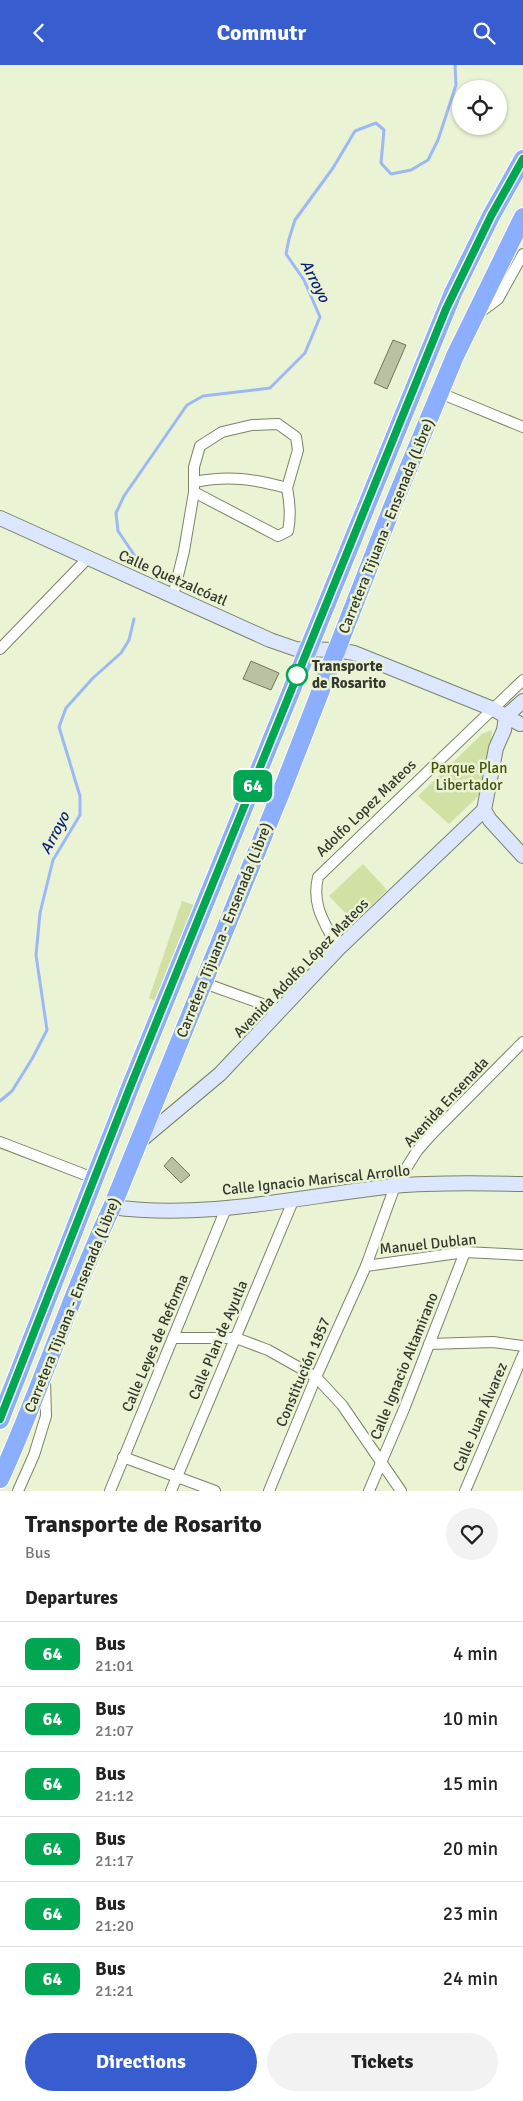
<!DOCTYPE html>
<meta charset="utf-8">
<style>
:root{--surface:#fff;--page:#f2f2f2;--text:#222;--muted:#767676;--line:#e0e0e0;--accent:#375dce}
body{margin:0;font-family:Signika,sans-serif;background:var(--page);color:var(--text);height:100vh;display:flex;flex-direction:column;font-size:19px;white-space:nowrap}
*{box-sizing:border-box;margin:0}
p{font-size:16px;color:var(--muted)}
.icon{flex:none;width:28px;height:28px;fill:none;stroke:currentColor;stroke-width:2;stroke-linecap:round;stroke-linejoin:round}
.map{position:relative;height:1426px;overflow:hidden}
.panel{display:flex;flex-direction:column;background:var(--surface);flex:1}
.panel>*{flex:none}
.badge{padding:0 10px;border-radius:8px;font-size:18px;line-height:32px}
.controls{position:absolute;left:452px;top:15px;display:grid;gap:10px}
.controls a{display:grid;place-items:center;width:55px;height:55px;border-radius:50%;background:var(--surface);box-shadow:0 1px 4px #0004;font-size:25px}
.map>.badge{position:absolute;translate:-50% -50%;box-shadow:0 0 0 2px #fff}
h2{padding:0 25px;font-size:19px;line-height:45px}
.round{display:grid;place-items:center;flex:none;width:52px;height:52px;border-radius:26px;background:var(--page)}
.head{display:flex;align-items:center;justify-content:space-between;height:85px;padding:0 25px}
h1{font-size:24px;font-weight:700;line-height:38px}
.action{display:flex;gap:10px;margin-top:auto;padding:10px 25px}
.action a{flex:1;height:58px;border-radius:30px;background:var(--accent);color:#fff;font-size:20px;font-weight:700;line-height:58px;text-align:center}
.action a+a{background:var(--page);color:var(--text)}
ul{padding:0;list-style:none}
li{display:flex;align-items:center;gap:15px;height:65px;padding:0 25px;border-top:1px solid var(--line)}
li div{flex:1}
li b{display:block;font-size:19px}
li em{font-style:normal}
li .badge{min-width:55px;font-weight:700;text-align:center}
header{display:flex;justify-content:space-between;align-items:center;height:65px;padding:0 25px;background:var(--accent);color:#fff;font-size:22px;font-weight:700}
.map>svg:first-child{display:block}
</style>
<header><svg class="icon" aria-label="back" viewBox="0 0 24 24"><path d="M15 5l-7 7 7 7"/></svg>Commutr<svg class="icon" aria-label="search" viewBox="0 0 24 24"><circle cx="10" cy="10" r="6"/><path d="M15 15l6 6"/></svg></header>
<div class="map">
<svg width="523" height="1426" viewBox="0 0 523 1426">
<rect width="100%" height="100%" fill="#eaf3d4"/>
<g fill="#d1e1a4">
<polygon points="492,665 489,721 449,759 418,731 482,669"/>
<polygon points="363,799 387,825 354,857 329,831"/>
<polygon points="182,836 194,840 157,937 149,933"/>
</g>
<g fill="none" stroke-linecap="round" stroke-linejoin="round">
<g stroke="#9cb8f7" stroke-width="3">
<polyline points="143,503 118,466 116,448 124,431 187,340 203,331 270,323 305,288 320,252 304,215 286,189 289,174 295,155 333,103 355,66 376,58 384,65 381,98 391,109 411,105 428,95 438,75 456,20 455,0"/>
<polyline points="0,1036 12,1026 32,994 47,965 36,890 40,848 53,795 80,750 80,731 59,662 66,643 93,613 121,588 129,575 134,554"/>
</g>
</g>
<g fill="#b9c1a3" stroke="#6f775b">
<polygon points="393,275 406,280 387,324 374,318"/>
<polygon points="251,596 279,608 271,625 243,614"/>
<polygon points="172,1092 190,1110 181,1118 164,1101"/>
</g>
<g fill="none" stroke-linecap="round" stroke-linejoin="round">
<defs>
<g id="street">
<polyline points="478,249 498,234 523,189"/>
<polyline points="440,328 523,362"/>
<path d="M194,427L278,471L288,466C291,452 290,438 287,423"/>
<path d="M173,531L184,486L194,427V402L200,381L222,367L252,360L278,359L296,372L298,385L287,423C253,414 230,410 194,417"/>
<polyline points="0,584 88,493"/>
<path d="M338,884C326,859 311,842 318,812L523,615"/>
<polyline points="204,918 279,945"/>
<polyline points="0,1077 96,1114"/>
<polyline points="366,1201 465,1187 523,1190"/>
<polyline points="174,1273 236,1273 268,1285 316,1312 342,1340 401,1426"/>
<polyline points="429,1279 493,1277 523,1281"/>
<polyline points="123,1392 215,1426"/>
<polyline points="18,1426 34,1390 46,1351 45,1315"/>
<polyline points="110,1426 227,1141"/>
<polyline points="171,1426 293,1136"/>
<polyline points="269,1426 316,1312 366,1201 395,1121 417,1086 431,1070 523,977"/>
<polyline points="369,1426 404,1344 465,1187"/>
<polyline points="465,1426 523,1290"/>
</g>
<g id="secondary">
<polyline points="0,453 270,575 296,584 336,585 354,588 493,644 520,659"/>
<polyline points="523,636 506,651 504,665 496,683 484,745 490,755 523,791"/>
<polyline points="140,1076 220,1009 338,884 484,745"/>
<path d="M112,1142C206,1155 301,1131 394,1121C435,1117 482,1118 523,1119"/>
</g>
<g id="highway">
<polyline points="0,1355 131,1020 453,228 491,151 523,94"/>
<path d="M0,1414C41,1325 70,1231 112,1142L284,720L393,440L455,291L523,152"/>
</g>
</defs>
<use href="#street" stroke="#7c8468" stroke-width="12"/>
<use href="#secondary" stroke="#7c8468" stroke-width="16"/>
<use href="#highway" stroke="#fff" stroke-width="20"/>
<use href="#street" stroke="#fff" stroke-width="10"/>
<use href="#secondary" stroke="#dce7ff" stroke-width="14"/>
<use href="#highway" stroke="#8caefe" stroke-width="18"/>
</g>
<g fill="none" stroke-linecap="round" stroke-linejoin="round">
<defs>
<polyline id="line" points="0,1354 131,1020 446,244 491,151 523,94"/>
</defs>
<use href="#line" stroke="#fff" stroke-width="11"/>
<use href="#line" stroke="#00a651" stroke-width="8"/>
</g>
<circle fill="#fff" stroke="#00a651" stroke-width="2.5" cx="297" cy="610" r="10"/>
<g text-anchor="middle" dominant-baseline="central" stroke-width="5" stroke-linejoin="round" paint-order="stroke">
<g font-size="15" fill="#35392d" stroke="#eaf3d4">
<text transform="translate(386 461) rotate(-68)">Carretera Tijuana - Ensenada (Libre)</text>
<text transform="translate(173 513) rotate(24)">Calle Quetzalcóatl</text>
<text transform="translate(366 743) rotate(-44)">Adolfo Lopez Mateos</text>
<text transform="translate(224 865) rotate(-68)">Carretera Tijuana - Ensenada (Libre)</text>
<text transform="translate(301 903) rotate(-46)">Avenida Adolfo López Mateos</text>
<text transform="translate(446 1037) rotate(-47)">Avenida Ensenada</text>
<text transform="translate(316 1115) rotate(-6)">Calle Ignacio Mariscal Arrollo</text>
<text transform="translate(428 1179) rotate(-6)">Manuel Dublan</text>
<text transform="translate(72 1240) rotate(-68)">Carretera Tijuana - Ensenada (Libre)</text>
<text transform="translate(218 1275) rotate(-67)">Calle Plan de Ayutla</text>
<text transform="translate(155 1278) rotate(-67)">Calle Leyes de Reforma</text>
<text transform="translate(404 1301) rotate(-68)">Calle Ignacio Altamirano</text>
<text transform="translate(303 1307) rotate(-67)">Constitución 1857</text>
<text transform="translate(480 1352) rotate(-67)">Calle Juan Álvarez</text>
</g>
<g font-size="15" font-weight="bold" fill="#35392d" stroke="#eaf3d4" text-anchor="start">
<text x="312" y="601">Transporte<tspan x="312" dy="17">de Rosarito</tspan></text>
</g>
<g font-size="15" fill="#45520f" stroke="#eaf3d4">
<text x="469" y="703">Parque Plan<tspan x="469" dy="17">Libertador</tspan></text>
</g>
<g font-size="16" font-style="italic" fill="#0b1e76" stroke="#eaf3d4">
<text transform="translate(315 216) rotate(63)">Arroyo</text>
<text transform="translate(55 768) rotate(-62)">Arroyo</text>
</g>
</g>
</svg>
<div class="controls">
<a><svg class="icon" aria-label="locate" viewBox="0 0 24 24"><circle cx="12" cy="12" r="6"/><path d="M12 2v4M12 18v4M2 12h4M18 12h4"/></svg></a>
</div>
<b class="badge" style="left:253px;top:721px;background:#00a651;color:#fff">64</b>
</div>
<section class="panel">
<div class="head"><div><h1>Transporte de Rosarito</h1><p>Bus</p></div><a class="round"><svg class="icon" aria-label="heart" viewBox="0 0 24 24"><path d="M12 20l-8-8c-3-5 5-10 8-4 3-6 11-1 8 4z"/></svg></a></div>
<h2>Departures</h2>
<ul>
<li><span class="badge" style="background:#00a651;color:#fff">64</span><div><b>Bus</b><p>21:01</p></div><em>4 min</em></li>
<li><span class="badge" style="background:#00a651;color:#fff">64</span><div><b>Bus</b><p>21:07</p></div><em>10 min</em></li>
<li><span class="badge" style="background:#00a651;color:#fff">64</span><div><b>Bus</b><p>21:12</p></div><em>15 min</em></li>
<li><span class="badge" style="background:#00a651;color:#fff">64</span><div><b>Bus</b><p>21:17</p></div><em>20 min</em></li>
<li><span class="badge" style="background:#00a651;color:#fff">64</span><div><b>Bus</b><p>21:20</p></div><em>23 min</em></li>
<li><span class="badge" style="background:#00a651;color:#fff">64</span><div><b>Bus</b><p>21:21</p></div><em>24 min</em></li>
</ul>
<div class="action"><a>Directions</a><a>Tickets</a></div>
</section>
